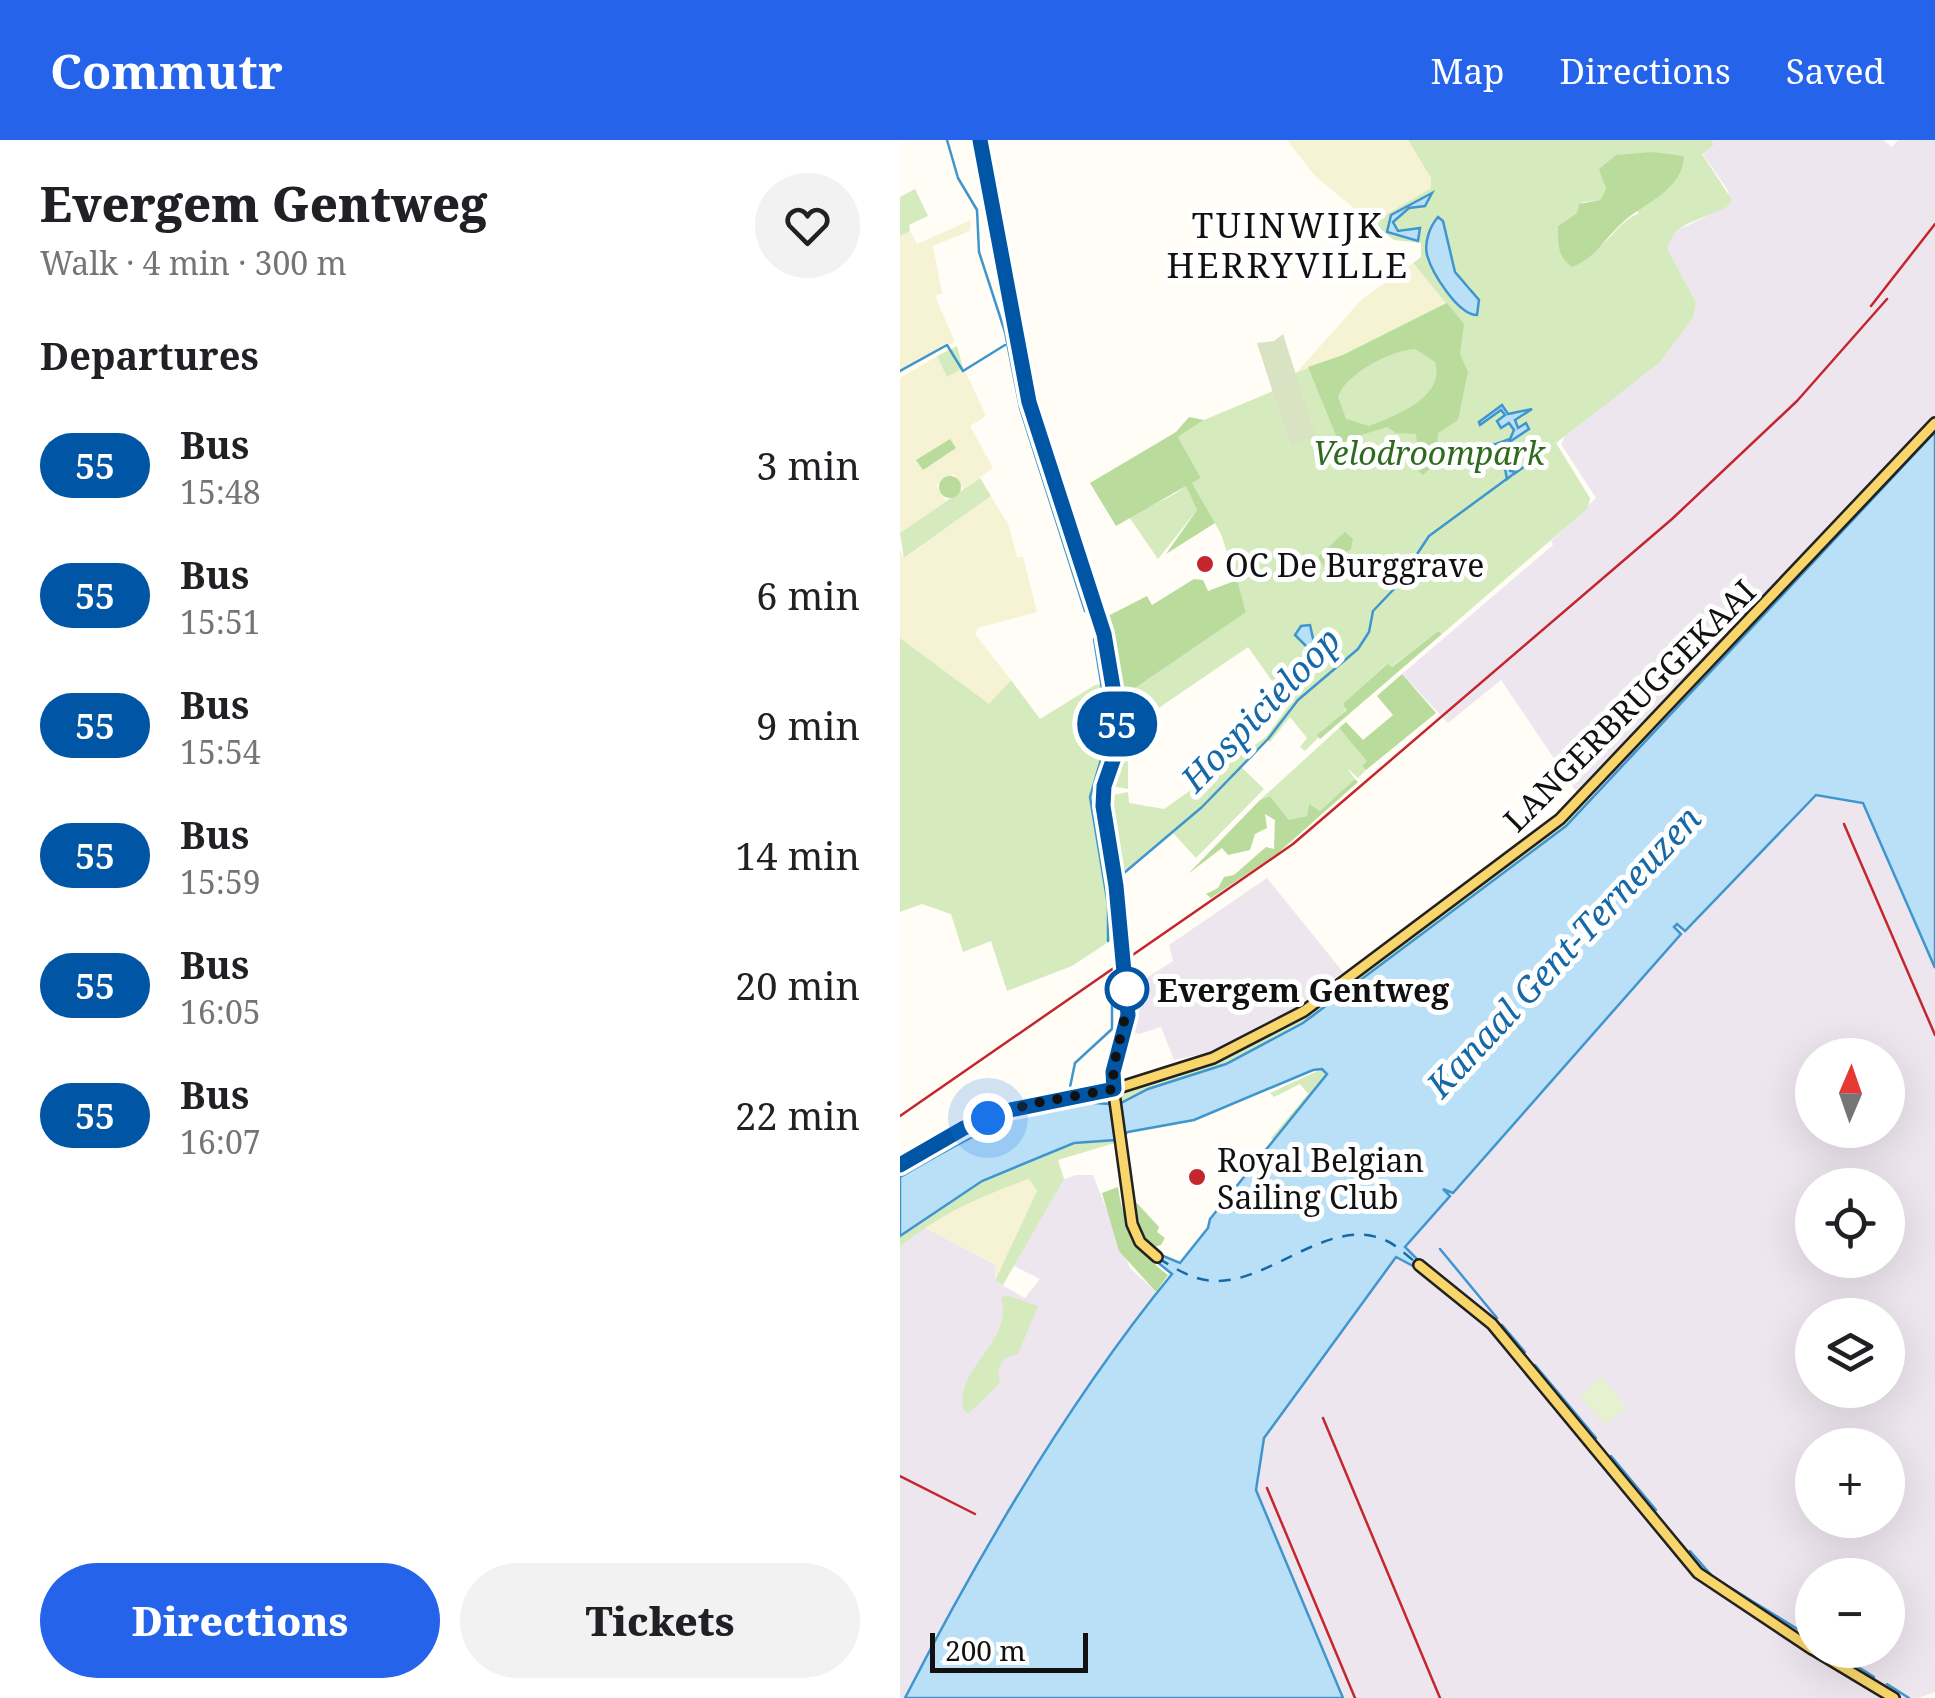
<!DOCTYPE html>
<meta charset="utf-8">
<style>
:root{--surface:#fff;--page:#f2f2f2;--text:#202124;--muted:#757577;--accent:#2563eb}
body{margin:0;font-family:"Noto Serif",serif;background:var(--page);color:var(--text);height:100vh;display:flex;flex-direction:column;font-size:38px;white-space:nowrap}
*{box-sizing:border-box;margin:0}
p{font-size:32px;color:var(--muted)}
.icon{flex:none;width:55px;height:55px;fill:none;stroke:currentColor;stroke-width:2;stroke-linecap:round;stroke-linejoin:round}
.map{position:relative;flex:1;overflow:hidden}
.drawer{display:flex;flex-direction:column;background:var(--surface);width:900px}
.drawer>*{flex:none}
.badge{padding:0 20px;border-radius:32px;font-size:35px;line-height:65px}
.needle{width:65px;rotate:2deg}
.fabs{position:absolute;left:895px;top:898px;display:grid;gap:20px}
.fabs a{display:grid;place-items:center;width:110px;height:110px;border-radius:50%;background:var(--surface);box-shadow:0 10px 40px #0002;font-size:50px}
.scale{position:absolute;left:30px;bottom:25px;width:158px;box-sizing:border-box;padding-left:10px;border:5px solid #111;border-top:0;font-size:28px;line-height:35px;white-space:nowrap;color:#111;-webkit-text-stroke:8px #fff;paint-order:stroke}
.you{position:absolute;width:50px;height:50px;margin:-25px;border:8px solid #fff;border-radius:50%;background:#1a73e8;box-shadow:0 0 0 15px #1a73e833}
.map>.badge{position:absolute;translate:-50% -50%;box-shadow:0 0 0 5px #fff}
h2{padding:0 40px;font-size:38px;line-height:90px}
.round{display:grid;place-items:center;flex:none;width:105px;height:105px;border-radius:52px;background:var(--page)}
.summary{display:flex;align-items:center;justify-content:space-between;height:170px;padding:0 40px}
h1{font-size:48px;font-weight:800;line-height:75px}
.cta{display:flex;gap:20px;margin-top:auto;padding:20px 40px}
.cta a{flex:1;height:115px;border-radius:60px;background:var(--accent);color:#fff;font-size:40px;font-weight:800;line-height:115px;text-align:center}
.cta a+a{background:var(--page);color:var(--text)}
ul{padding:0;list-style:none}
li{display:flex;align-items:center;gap:30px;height:130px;padding:0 40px}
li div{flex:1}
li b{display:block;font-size:38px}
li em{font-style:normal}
li .badge{min-width:110px;font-weight:700;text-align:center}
header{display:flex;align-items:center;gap:60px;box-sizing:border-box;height:140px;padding:0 50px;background:var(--accent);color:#fff}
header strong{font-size:48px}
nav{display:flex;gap:55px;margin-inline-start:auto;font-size:35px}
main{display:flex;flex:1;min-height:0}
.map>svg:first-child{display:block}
</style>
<header>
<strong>Commutr</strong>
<nav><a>Map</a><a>Directions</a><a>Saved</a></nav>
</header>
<main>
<section class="drawer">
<div class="summary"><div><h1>Evergem Gentweg</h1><p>Walk · 4 min · 300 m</p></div><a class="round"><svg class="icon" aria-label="heart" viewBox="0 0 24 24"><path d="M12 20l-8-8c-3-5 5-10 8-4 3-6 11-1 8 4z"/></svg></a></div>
<h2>Departures</h2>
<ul>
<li><span class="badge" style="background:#0056a4;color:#fff">55</span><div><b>Bus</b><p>15:48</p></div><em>3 min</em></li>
<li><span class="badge" style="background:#0056a4;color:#fff">55</span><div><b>Bus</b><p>15:51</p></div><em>6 min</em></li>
<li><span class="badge" style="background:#0056a4;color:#fff">55</span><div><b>Bus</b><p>15:54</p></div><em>9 min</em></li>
<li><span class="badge" style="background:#0056a4;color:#fff">55</span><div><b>Bus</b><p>15:59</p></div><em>14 min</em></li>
<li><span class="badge" style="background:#0056a4;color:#fff">55</span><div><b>Bus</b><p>16:05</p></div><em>20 min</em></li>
<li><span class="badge" style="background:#0056a4;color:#fff">55</span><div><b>Bus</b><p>16:07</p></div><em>22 min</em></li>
</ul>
<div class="cta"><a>Directions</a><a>Tickets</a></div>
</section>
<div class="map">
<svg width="1035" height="1558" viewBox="0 0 1035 1558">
<rect width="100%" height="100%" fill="#fffdf5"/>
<g fill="#eee6ef" fill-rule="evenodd">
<polygon points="811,0 983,0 992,7 998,0 1035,0 1035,292 691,661 678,654 601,540 548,583 502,534 653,405 651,401 696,358 661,304 669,289 759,223 796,162 767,108 774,92 807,76 829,52 802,13 814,5"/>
<path d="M916,655L963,663L1035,828V1552L1018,1558H443L356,1350L364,1298L497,1117L515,1127L520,1120L505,1107L550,1055L543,1050L553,1052L781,795L773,787L777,784L785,790ZM912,915H988V990H912ZM912,1045H988V1120H912ZM912,1175H988V1250H912ZM912,1305H988V1380H912ZM912,1435H988V1510H912Z"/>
<polygon points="367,738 443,832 386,875 315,911 274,920 261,887 239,894 230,891 232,847 273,821 269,805"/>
<polygon points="176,1035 193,1035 230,1128 256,1152 141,1322 42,1487 5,1558 0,1558 0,1107 24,1087 96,1125 95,1141 125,1158 140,1139 114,1126 154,1053 164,1039"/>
</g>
<g fill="#f6f3d4">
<polygon points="387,0 508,0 531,38 531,48 472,83 416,37"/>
<polygon points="71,80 70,91 33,106 42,153 35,156 55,202 0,233 0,96 10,91 17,104"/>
<polygon points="513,123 547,163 443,215 397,232 462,159"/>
<polygon points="37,216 47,236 63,228 70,241 86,276 70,286 93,328 64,349 54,334 36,345 46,361 0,393 0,238"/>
<polygon points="91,356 109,386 117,417 123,417 137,472 78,488 75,494 111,540 89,565 0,498 0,411 5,418"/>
<polygon points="129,1039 137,1051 133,1064 95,1141 96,1125 24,1087 73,1059"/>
</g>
<g fill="#d5ebbd" fill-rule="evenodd">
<path d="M508,0H811L814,5L802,14L832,60L827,67L787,84L775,92L767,108L796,162L793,178L759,223L656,303L690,358L688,368L542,494L538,491L491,527L486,524L444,564L447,569L405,611L400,607L407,598L390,577L370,602L367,600L340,626L364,649L296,718L273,693L224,733L221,722H217L208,656L228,652L229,663L264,669L366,597L389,565L348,507L228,589V649L211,646L223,591L219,559L346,471L321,394L292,343L301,338L278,297L304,280L373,251L390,305L415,296L395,233L443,215L546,163L513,123L521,117V103L494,100L472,83L531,48V38ZM703,44L739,73C716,83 708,106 685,117L658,86L677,73L683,62L700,60L706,49ZM534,80L555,132L572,149L562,171C541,140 520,118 534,80Z"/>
<polygon points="15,49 28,76 9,85 10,91 0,96 0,57"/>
<polygon points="57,206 63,228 47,237 37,216"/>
<polygon points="80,338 91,356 4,418 0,393"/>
<path d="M286,345L297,370L258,419L229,377C245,367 277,356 286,345Z"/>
<polygon points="0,498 89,564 111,540 140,579 195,545 207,543 214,597 199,645 198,667 216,797 172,826 107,851 91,801 63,812 51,774 22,764 0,772"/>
<polygon points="439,588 468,621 462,626 466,630 458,638 447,628 455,639 420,672 409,664 407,677 389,680 370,656 360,660"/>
<polygon points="686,658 691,661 666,686 403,883 326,924 248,949 219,964 174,963 93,986 0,1037 0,1029 66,992 111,973 314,921 351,905 406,874 520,791 634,707"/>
<polygon points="422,929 427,934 425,939 375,1001 371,998 408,954 400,944 374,957 370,953"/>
<path d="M217,999L215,1003L158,1020L164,1039L103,1145L95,1141L137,1051L129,1039C81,1056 39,1074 0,1107V1096L82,1041L174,1003Z"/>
<path d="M106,1155L138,1166L118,1214L105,1218L98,1230L100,1243L68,1274L63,1269C55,1227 114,1202 101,1158Z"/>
</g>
<g fill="#b9dc9c" fill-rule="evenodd">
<path d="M752,12L784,16C783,50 744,63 723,82C703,100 697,117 672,127C657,117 658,102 658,86L677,73L679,64L700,60L706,49L699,29L716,15Z"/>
<path d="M547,163L564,184L560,214L568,232L558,280L538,293L536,323L523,335L502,317L517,304L516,294L496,293L487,287L455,297L442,310L408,227L443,215ZM515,209L535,222C546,257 495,276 469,286L446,279L438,257C445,234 491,210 515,209Z"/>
<polygon points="289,277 304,280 278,297 301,338 292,343 315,383 266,414 297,370 286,346 216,386 190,343 276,292"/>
<polygon points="50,299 56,308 23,330 16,320"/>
<circle cx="50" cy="347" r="11"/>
<polygon points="445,392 453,399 451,409 424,426 418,417"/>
<polygon points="294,439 303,440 308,451 337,440 346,472 219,559 204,478 247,456 252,465"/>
<polygon points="538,491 542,494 420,599 417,595 447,570 443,564 487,524 492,527"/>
<polygon points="502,534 536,573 466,630 462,626 467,621 439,588 446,582 463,600 493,575 477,556"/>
<polygon points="455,639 458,642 378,713 311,758 306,754 318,748 324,737 334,735 366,707 374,709 375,680 365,674 367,688 355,694 350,710 328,715 322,708 288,734 360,660 370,656 389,680 407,676 409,664 420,671"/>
<path d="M218,1047C223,1083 237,1112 268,1135L256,1152L219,1111L202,1053Z"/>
<polygon points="236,1062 259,1087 257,1092 265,1098 261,1105 254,1107 240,1091"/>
</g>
<polygon fill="#d9e3c4" points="383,194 416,297 390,305 357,203 374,201"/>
<polygon fill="#e6f2cf" points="702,1237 726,1267 705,1285 680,1256"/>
<g fill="#b9e0f7" stroke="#3f96cf" stroke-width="2.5">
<polygon points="532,53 525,66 509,68 493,82 498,91 520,88 518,101 487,92 491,75"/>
<path d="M538,77L543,81L555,132L579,160L577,175C558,175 532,133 527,115C524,102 530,86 538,77Z"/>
<polygon points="602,265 608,274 632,269 615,280 618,288 626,283 629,289 605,305 608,311 621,304 624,308 606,320 610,331 616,332 607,339 601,307 589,313 587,307 610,299 614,290 609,283 601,288 597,281 605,275 601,270 580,285 579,282"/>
<path d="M1035,292V828L963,663L916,655L785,791L777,784L774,787L781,794L553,1053L543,1049L550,1056L505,1107L520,1122L515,1127L496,1117L364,1298L356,1350L443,1558H5C80,1412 169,1260 272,1134L256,1121L261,1115L280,1123L308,1088L310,1079L427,934L422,929L413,930L294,980L228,992L216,1000L174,1003L82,1041L0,1096V1037C55,1005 110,972 174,963C191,961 208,965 219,964L248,949L326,924L403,883L666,686Z"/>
<polygon points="410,485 416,512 414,514 395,495 401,486"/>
</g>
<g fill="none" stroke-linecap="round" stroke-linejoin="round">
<g stroke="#3f96cf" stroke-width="2.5">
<polyline points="47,0 58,38 77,70 79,112 105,192 120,268 185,471"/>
<polyline points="0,231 47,205 63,231 105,205"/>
<polyline points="614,334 649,309"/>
<polyline points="194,499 209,592 190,657 208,765 208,801"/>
<polyline points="224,733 302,667 368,599 398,560 458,509 469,492 473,471 494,449 529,396 608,338"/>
<polyline points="169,952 175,923 212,889 212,839"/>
<polyline points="540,1109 597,1178"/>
<polyline points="602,1185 625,1212"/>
<polyline points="635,1225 696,1298"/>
<polyline points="711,1316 756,1370"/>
<polyline points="790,1411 813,1437 912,1498"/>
<polyline points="932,1510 974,1537"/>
<polyline points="987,1544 1009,1558"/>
</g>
<path stroke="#1768a6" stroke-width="2.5" stroke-dasharray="12 10" stroke-linecap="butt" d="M258,1118C276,1129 294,1141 316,1141C372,1142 431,1074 487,1101C498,1106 508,1117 518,1124"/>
<defs>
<g id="major">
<path d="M80,0C103,86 107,176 129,262C157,373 212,477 218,593C220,618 202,640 203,666L229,862L212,939L232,1084L240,1102L257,1117"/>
<polyline points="0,1025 88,978 148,960 202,953 313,918 404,871 660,679 1035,283"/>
<polyline points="519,1125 592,1184 798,1433 912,1509"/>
<polyline points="914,1510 994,1558"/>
</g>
</defs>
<use href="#major" stroke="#222" stroke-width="14"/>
<use href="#major" stroke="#f9d66b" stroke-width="9"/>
<g stroke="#c4262e" stroke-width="2.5">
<polyline points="971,166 1035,84"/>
<polyline points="944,684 1035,895"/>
<polyline points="0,976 393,704 772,379 897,261 987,159"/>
<polyline points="423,1278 540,1558"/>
<polyline points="0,1336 75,1374"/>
<polyline points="367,1348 455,1558"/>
</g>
</g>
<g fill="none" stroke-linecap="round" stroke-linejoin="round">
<defs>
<polyline id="line" points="0,1025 64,988 110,970 214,949 213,932 228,875 216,746 203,666 204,646 218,606 216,565 204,494 129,262 80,0"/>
</defs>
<use href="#line" stroke="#fff" stroke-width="22"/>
<use href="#line" stroke="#0056a4" stroke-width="15"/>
<path stroke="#111" stroke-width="10" stroke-dasharray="0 18" d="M88,978L130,964L214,949C209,920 230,880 227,849"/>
</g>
<g fill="#c4262e" stroke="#fff" stroke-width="4">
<circle cx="305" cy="424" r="10"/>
<circle cx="297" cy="1037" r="10"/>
</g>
<circle fill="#fff" stroke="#0056a4" stroke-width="5" cx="227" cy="849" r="20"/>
<g text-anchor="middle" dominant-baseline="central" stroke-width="10" stroke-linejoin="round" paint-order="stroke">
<g font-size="32" font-style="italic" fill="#2f6b1f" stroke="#fff">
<text x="529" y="312">Velodroompark</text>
</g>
<g font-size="32" fill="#111" stroke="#fff" text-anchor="start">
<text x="325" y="424">OC De Burggrave</text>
<text x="317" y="1019">Royal Belgian<tspan x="317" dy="37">Sailing Club</tspan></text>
</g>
<g font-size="32" fill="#111" stroke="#fff">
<text transform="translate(729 565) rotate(-45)">LANGERBRUGGEKAAI</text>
</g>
<g font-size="32" font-weight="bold" fill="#111" stroke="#fff" text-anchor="start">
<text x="257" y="849">Evergem Gentweg</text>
</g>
<g font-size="35" letter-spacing="2.5" fill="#111" stroke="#fff">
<text x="388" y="84">TUINWIJK<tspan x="388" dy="40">HERRYVILLE</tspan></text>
</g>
<g font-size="35" font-style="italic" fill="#1768a6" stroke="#fff">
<text transform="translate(360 569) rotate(-46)">Hospicieloop</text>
<text transform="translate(663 811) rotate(-47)">Kanaal Gent-Terneuzen</text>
</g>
</g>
</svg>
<div class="fabs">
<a><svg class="needle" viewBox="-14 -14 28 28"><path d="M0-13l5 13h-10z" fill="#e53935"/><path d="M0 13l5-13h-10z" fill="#757577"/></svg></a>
<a><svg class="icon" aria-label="locate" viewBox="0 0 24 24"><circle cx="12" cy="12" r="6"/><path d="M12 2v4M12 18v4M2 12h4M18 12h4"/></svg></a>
<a><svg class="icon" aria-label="layers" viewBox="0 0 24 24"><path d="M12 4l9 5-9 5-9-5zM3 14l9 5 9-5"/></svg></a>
<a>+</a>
<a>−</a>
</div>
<div class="scale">200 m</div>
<div class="you" style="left:88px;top:978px"></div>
<b class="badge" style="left:217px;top:584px;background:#0056a4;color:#fff">55</b>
</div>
</main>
